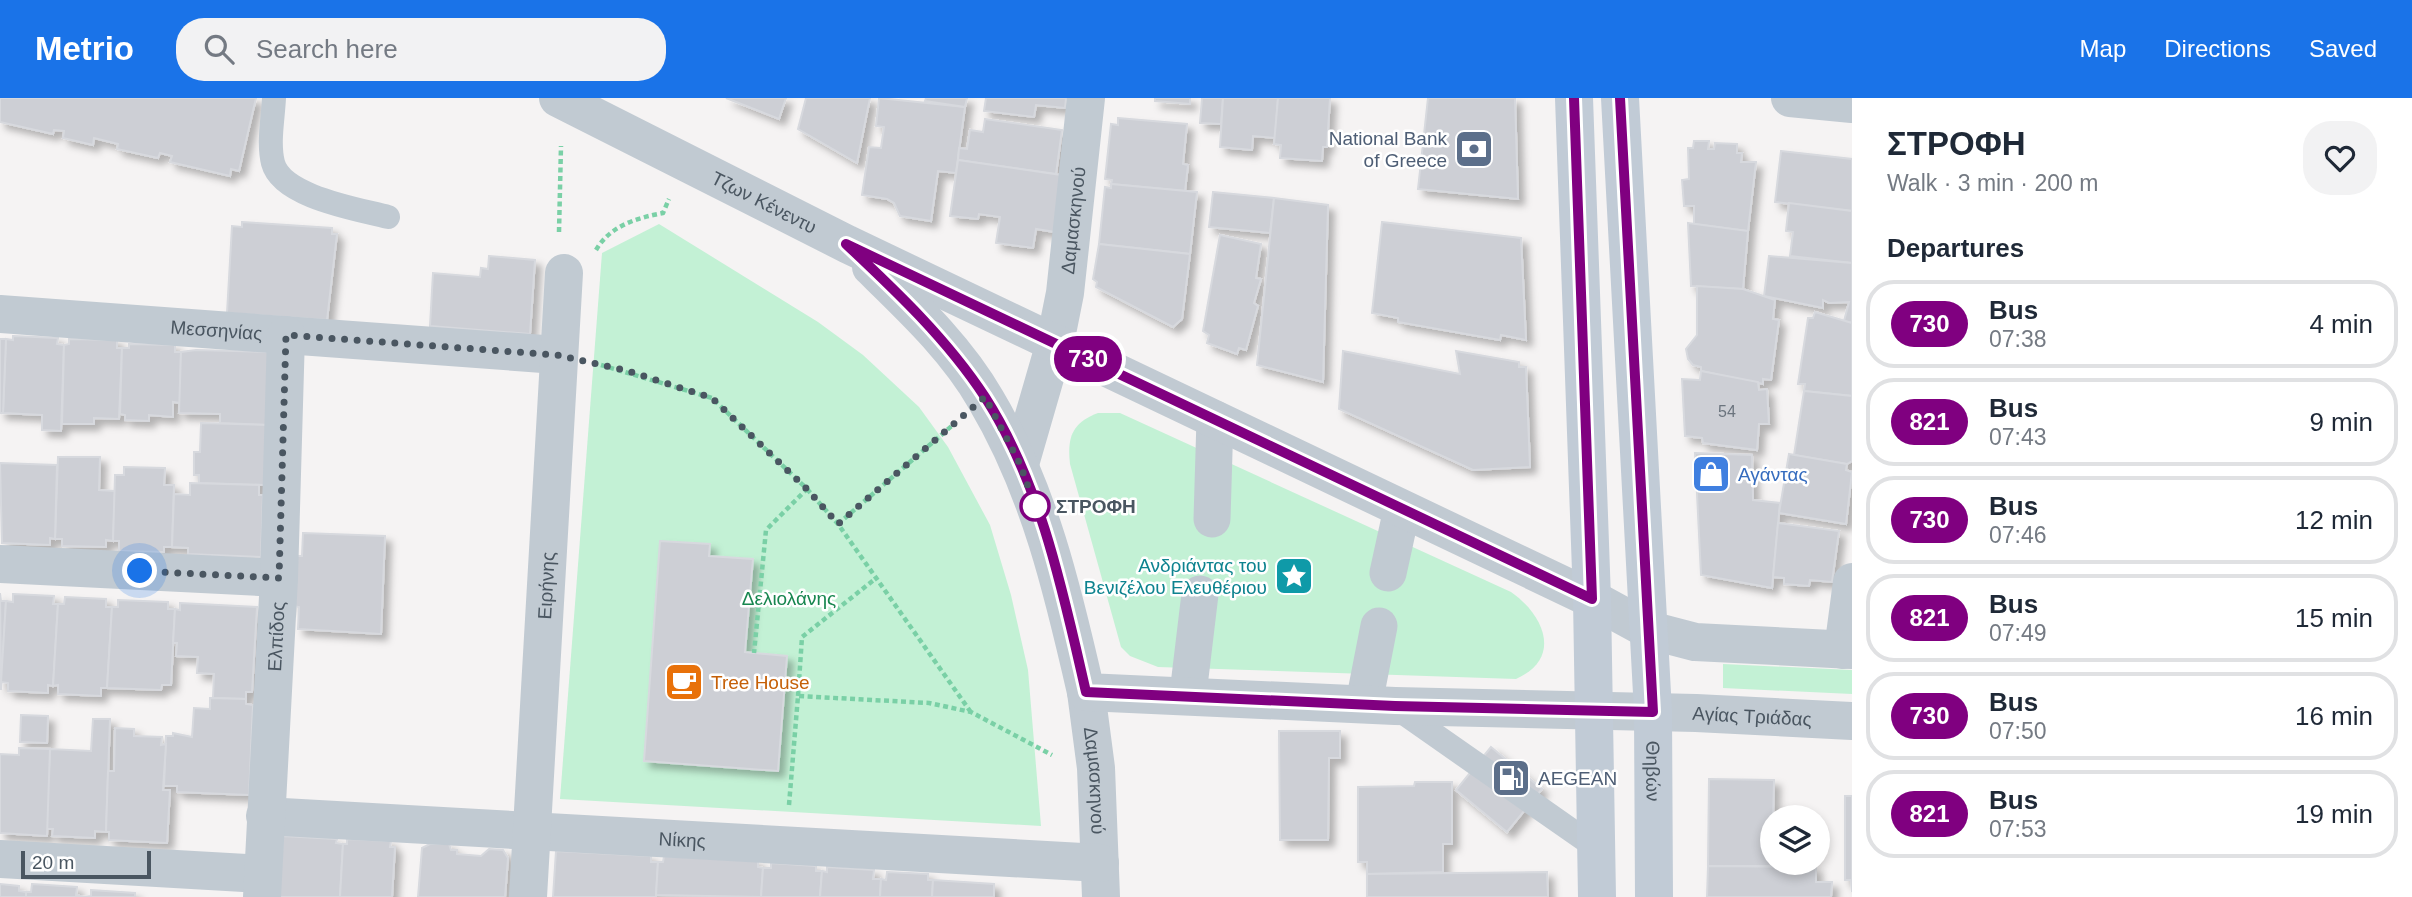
<!DOCTYPE html>
<meta charset="utf-8">
<style>
:root{--surface:#fff;--page:#f2f2f3;--text:#1f2937;--muted:#747a83;--line:#e0e1e3;--accent:#1a73e8}
body{margin:0;font-family:Arial,sans-serif;background:var(--page);color:var(--text);height:100vh;display:flex;flex-direction:column;font-size:26px;white-space:nowrap}
*{box-sizing:border-box;margin:0}
p{font-size:23px;color:var(--muted)}
.icon{flex:none;width:38px;height:38px;fill:none;stroke:currentColor;stroke-width:2;stroke-linecap:round;stroke-linejoin:round}
.map{position:relative;flex:1;overflow:hidden}
.panel{display:flex;flex-direction:column;background:var(--surface);width:560px}
.panel>*{flex:none}
.badge{padding:0 14px;border-radius:23px;font-size:24px;line-height:46px}
.tools{position:absolute;left:1760px;top:707px;display:grid;gap:14px}
.tools a{display:grid;place-items:center;width:70px;height:70px;border-radius:50%;background:var(--surface);box-shadow:0 4px 10px #0003;font-size:35px}
.scale{position:absolute;left:21px;bottom:18px;width:130px;box-sizing:border-box;padding-left:7px;border:4px solid #4a5661;border-top:0;font-size:19px;line-height:24px;white-space:nowrap;color:#4a5661;-webkit-text-stroke:5px #fff;paint-order:stroke}
.you{position:absolute;width:35px;height:35px;margin:-18px;border:5px solid #fff;border-radius:50%;background:#1a73e8;box-shadow:0 0 0 10px #1a73e833}
.map>.badge{position:absolute;translate:-50% -50%;box-shadow:0 0 0 4px #fff}
h2{padding:0 35px;font-size:26px;line-height:63px}
.round{display:grid;place-items:center;flex:none;width:74px;height:74px;border-radius:28px;background:var(--page)}
.headline{display:flex;align-items:center;justify-content:space-between;height:119px;padding:0 35px}
h1{font-size:33px;font-weight:700;line-height:52px}
ul{padding:0;list-style:none}
li{display:flex;align-items:center;gap:21px;height:88px;margin:0 14px 10px;padding:0 21px;border:4px solid var(--line);border-radius:28px}
li div{flex:1}
li b{display:block;font-size:26px}
li em{font-style:normal}
li .badge{min-width:77px;font-weight:700;text-align:center}
header{display:flex;align-items:center;gap:42px;box-sizing:border-box;height:98px;padding:0 35px;background:var(--accent);color:#fff}
header strong{font-size:33px}
nav{display:flex;gap:38px;margin-inline-start:auto;font-size:24px}
.search{width:490px;height:63px;background:var(--page);display:flex;align-items:center;gap:18px;box-sizing:border-box;padding:0 24px;border-radius:28px;color:var(--muted);font-size:26px}
main{display:flex;flex:1;min-height:0}
.map>svg:first-child{display:block}
</style>
<header>
<strong>Metrio</strong>
<div class="search"><svg class="icon" aria-label="search" viewBox="0 0 24 24"><circle cx="10" cy="10" r="6"/><path d="M15 15l6 6"/></svg>Search here</div>
<nav><a>Map</a><a>Directions</a><a>Saved</a></nav>
</header>
<main>
<div class="map">
<svg width="1852" height="799" viewBox="0 0 1852 799">
<defs>
<filter id="shadow"><feDropShadow dx="6" dy="6" stdDeviation="3.5" flood-color="#0004"/></filter>
</defs>
<rect width="100%" height="100%" fill="#f5f3f3"/>
<g fill="#c3f1d5">
<polygon points="659,126 818,224 863,257 919,309 948,349 990,427 1011,497 1028,572 1041,728 560,701 602,155"/>
<path d="M1098,315H1120L1511,494C1544,517 1563,560 1516,581L1158,569L1130,558L1121,549L1070,366C1067,339 1072,325 1098,315Z"/>
<polygon points="1723,566 1852,572 1852,596 1723,590"/>
</g>
<g fill="#cdcfd5" stroke="#d7d9de" stroke-width="2" filter="url(#shadow)">
<polygon points="0,0 256,0 239,73 231,71 230,78 170,64 172,58 160,55 158,60 117,51 118,46 94,40 93,47 63,40 64,33 54,32 53,36 0,24"/>
<polygon points="726,0 786,0 779,21"/>
<polygon points="806,0 870,0 857,65 798,31"/>
<polygon points="879,0 965,9 956,75 938,73 931,123 900,118 894,105 887,101 862,97 869,49 881,50 884,29 876,28"/>
<polygon points="926,0 967,0 965,9 925,3"/>
<polygon points="986,0 1066,0 1065,10 1036,7 1034,19 984,13"/>
<polygon points="1155,0 1190,0 1190,6 1155,3"/>
<polygon points="1202,0 1223,0 1221,26 1200,25"/>
<polygon points="1223,0 1278,0 1275,40 1253,38 1252,52 1220,49"/>
<polygon points="1278,0 1330,0 1327,49 1323,49 1322,63 1280,60 1281,47 1274,46"/>
<polygon points="1428,0 1515,0 1518,101 1418,91"/>
<polygon points="1118,20 1187,26 1183,66 1188,67 1185,93 1111,86 1112,82 1105,81 1111,26 1118,27"/>
<polygon points="985,21 1062,32 1056,76 958,62 959,50 967,51 970,32 983,34"/>
<polygon points="1694,43 1709,43 1708,51 1714,51 1715,45 1737,46 1737,55 1742,55 1741,64 1756,64 1748,133 1694,126 1694,108 1684,108 1682,82 1689,81 1688,50 1693,50"/>
<polygon points="1781,53 1852,61 1852,113 1775,104"/>
<polygon points="958,62 1068,78 1055,134 1036,131 1033,150 996,145 1000,119 979,116 978,121 950,118"/>
<polygon points="1111,86 1197,94 1190,156 1099,146 1105,89 1111,90"/>
<polygon points="1213,94 1274,100 1270,135 1209,129"/>
<polygon points="1274,100 1328,107 1323,284 1257,267"/>
<polygon points="1789,105 1852,113 1852,165 1790,158 1793,134 1786,133"/>
<polygon points="242,124 332,130 332,136 337,136 327,222 227,215 232,128 242,129"/>
<polygon points="1382,124 1521,140 1526,242 1501,237 1500,242 1398,224 1398,220 1372,215"/>
<polygon points="1688,125 1748,133 1743,191 1691,188"/>
<polygon points="1220,137 1261,146 1256,180 1261,181 1254,205 1258,208 1246,252 1239,250 1237,256 1207,245 1209,237 1203,233"/>
<polygon points="1099,146 1190,156 1182,221 1173,229 1096,189 1097,184 1093,181"/>
<polygon points="489,158 535,162 530,236 430,228 433,175 480,179 481,170 488,171"/>
<polygon points="1769,158 1852,165 1852,225 1844,223 1849,204 1829,205 1823,202 1823,210 1764,198"/>
<polygon points="1697,188 1743,191 1775,202 1773,221 1779,222 1771,282 1763,281 1763,286 1701,273 1701,269 1693,267 1688,261 1686,251 1697,237"/>
<polygon points="1815,214 1852,225 1852,298 1804,293 1805,286 1798,286 1808,220 1813,220"/>
<polygon points="13,238 58,240 57,246 64,247 61,333 42,332 42,317 3,315 6,241 13,242"/>
<polygon points="0,241 6,241 3,315 0,315"/>
<polygon points="69,241 117,242 117,250 122,250 119,321 94,320 94,326 62,326 64,247 69,246"/>
<polygon points="129,246 175,247 175,254 181,254 180,305 173,304 173,319 149,317 149,323 125,322 125,317 120,316 122,250 129,250"/>
<polygon points="196,252 270,254 268,327 220,325 220,316 179,315 181,254"/>
<polygon points="1343,253 1460,276 1456,253 1519,264 1519,269 1526,269 1530,369 1473,372 1339,311"/>
<polygon points="1701,273 1758,284 1759,292 1767,291 1769,326 1759,326 1757,352 1703,345 1702,340 1685,338 1682,281 1700,282"/>
<polygon points="1804,293 1852,298 1852,363 1847,366 1794,357"/>
<polygon points="201,325 268,327 265,387 199,385 199,377 194,377 194,354 200,354"/>
<polygon points="1695,355 1752,357 1753,402 1780,405 1772,490 1701,477"/>
<polygon points="1789,356 1847,366 1846,372 1852,374 1846,426 1779,415"/>
<polygon points="58,359 100,359 99,392 115,393 113,443 106,442 106,449 62,448 62,441 55,441"/>
<polygon points="0,365 57,367 55,441 50,440 50,447 2,445"/>
<polygon points="124,369 165,370 164,387 174,387 172,449 164,449 164,454 119,453 119,443 113,443 115,377 124,377"/>
<polygon points="190,385 259,387 259,397 263,397 261,459 188,456 188,450 172,449 174,396 190,397"/>
<polygon points="1778,425 1839,433 1832,484 1810,482 1809,488 1784,486 1784,480 1773,479"/>
<polygon points="303,435 385,438 381,536 298,531 299,509 293,508 296,458 302,458"/>
<polygon points="660,443 710,446 709,458 753,461 745,554 787,558 778,673 644,663"/>
<polygon points="0,495 1,503 6,503 1,592"/>
<polygon points="13,496 54,498 53,506 58,506 53,588 48,587 48,595 8,593 8,585 1,584 6,503 13,504"/>
<polygon points="65,499 106,501 106,509 112,509 107,590 101,590 101,598 58,596 58,587 53,588 58,506 64,506"/>
<polygon points="118,502 168,504 168,511 175,511 171,587 162,587 161,592 107,590 112,509 118,509"/>
<polygon points="180,505 257,509 252,594 246,594 246,601 213,600 214,576 197,575 198,559 176,558 177,545 173,545 175,511 180,512"/>
<polygon points="210,600 246,601 246,606 253,607 249,697 177,694 177,688 164,688 166,638 173,638 173,635 192,639 194,610 210,611"/>
<polygon points="21,617 48,618 47,645 20,644"/>
<polygon points="93,621 110,621 106,734 95,733 95,740 52,738 53,731 46,731 50,651 91,653"/>
<polygon points="115,630 134,631 134,638 162,639 161,647 166,646 163,692 170,692 167,745 109,742 109,734 106,734 108,673 114,673"/>
<polygon points="1279,633 1340,633 1340,660 1329,660 1328,742 1280,742"/>
<polygon points="1491,649 1542,691 1507,734 1456,692"/>
<polygon points="19,650 50,651 47,738 0,735 0,656 19,657"/>
<polygon points="1709,681 1774,682 1772,768 1708,768"/>
<polygon points="1415,684 1452,684 1452,746 1443,746 1443,774 1367,776 1367,764 1358,764 1358,689 1414,688"/>
<polygon points="1845,698 1852,698 1852,794 1851,782 1845,782"/>
<polygon points="283,738 337,741 336,745 343,746 340,799 279,799"/>
<polygon points="347,741 391,743 390,749 395,749 392,799 340,799 343,746 347,746"/>
<polygon points="430,746 449,746 451,752 457,752 457,756 481,758 489,751 503,752 508,760 505,799 418,799 422,750"/>
<polygon points="556,753 651,758 651,764 658,764 656,799 553,799"/>
<polygon points="664,758 758,763 758,769 763,770 761,799 656,797 658,764 663,764"/>
<polygon points="771,765 816,768 816,773 822,773 820,799 761,799 763,770 771,770"/>
<polygon points="1708,768 1816,769 1816,784 1832,784 1831,799 1707,799"/>
<polygon points="827,769 874,772 873,781 881,781 880,799 820,799 822,773 827,774"/>
<polygon points="887,774 928,776 928,782 933,782 932,799 880,799 881,781 886,782"/>
<polygon points="1547,774 1548,799 1367,799 1367,776"/>
<polygon points="933,782 994,786 994,799 932,799"/>
<polygon points="0,786 19,788 19,793 26,794 26,799 0,799"/>
<polygon points="32,786 77,789 76,797 84,799 26,799 26,794 31,794"/>
<polygon points="91,792 135,795 135,799 84,799 91,798"/>
</g>
<g fill="none" stroke-linecap="round" stroke-linejoin="round">
<g stroke="#7ad0a6" stroke-width="4.5" stroke-dasharray="5 3.5" stroke-linecap="butt">
<polyline points="559,134 561,48"/>
<path d="M596,152C610,128 636,120 663,115L669,101"/>
<polyline points="601,267 712,300 807,391 766,432 754,555"/>
<polyline points="807,391 838,426 970,613"/>
<polyline points="838,426 954,326"/>
<polyline points="798,598 802,539 875,481"/>
<polyline points="789,707 798,598 929,605 971,614 1052,657"/>
</g>
<g stroke="#c1cad2" stroke-width="24">
<path d="M274,0C273,21 268,45 273,65C282,99 358,111 388,119"/>
<polyline points="1395,609 1598,751"/>
</g>
<g stroke="#c1cad2" stroke-width="37">
<polyline points="1212,421 1215,321"/>
<polyline points="1388,475 1402,411"/>
<polyline points="1188,596 1200,496"/>
<polyline points="1364,605 1379,528"/>
</g>
<g stroke="#c1cad2" stroke-width="38">
<polyline points="1790,0 1852,6"/>
<path id="s1" d="M0,216L557,257"/>
<path id="s2" d="M1020,366L1055,245L1065,195L1086,0"/>
<polyline points="0,466 279,480"/>
<polyline points="1843,552 1852,484"/>
<path id="s3" d="M1086,594L1096,670L1101,799"/>
<path id="s4" d="M265,718L1100,765"/>
<polyline points="0,761 263,776"/>
<path id="s5" d="M262,799L279,480L286,237"/>
<path id="s6" d="M528,799L564,175"/>
</g>
<g stroke="#c1cad2" stroke-width="38">
<path id="s7" d="M558,0L847,146L1592,501L1649,532L1695,544L1852,552"/>
<path id="s8" d="M871,169C912,209 957,251 986,302C1039,391 1063,493 1086,594L1395,608L1696,615L1852,623"/>
</g>
<g stroke="#c1cbd6" stroke-width="38">
<polyline points="1574,0 1592,501 1597,799"/>
<path id="s9" d="M1620,0L1653,614L1654,799"/>
</g>
</g>
<g fill="none" stroke-linecap="round" stroke-linejoin="round">
<defs>
<path id="line" d="M1574,0L1592,501L846,146C896,193 947,241 985,299C1041,386 1063,494 1086,594L1395,608L1653,614L1620,0"/>
</defs>
<use href="#line" stroke="#fff" stroke-width="16"/>
<use href="#line" stroke="#800080" stroke-width="10"/>
<polyline stroke="#4a5661" stroke-width="7" stroke-dasharray="0 12.6" points="140,473 279,480 286,237 557,257 628,273 712,300 807,391 838,426 985,299 1020,366 1035,408"/>
</g>
<defs>
<symbol id="bank-square" viewBox="-11 -11 22 22"><rect x="-9" y="-9" width="18" height="18" rx="4" fill="#5c6f8a" stroke="#fff"/><path d="M-6-4H6V4H-6ZM0-2.3a2.3 2.3 0 1 0 0 4.6a2.3 2.3 0 1 0 0-4.6Z" fill="#fff"/></symbol>
<symbol id="shop-square" viewBox="-11 -11 22 22"><rect x="-9" y="-9" width="18" height="18" rx="4" fill="#3f7fe0" stroke="#fff"/><path d="M-5-2.5h2.3a2.7 3.5 0 0 1 5.4 0H5L5.5 6h-11ZM-1.5-2.5h3a1.5 2.3 0 0 0-3 0Z" fill="#fff"/></symbol>
<symbol id="sight-square" viewBox="-11 -11 22 22"><rect x="-9" y="-9" width="18" height="18" rx="4" fill="#0f9aa8" stroke="#fff"/><path d="M0-6L1.8-2.2L6-1.7L2.9 1.2L3.7 5.4L0 3.3L-3.7 5.4L-2.9 1.2L-6-1.7L-1.8-2.2Z" fill="#fff"/></symbol>
<symbol id="cafe-square" viewBox="-11 -11 22 22"><rect x="-9" y="-9" width="18" height="18" rx="4" fill="#e8710a" stroke="#fff"/><path d="M-5.5-4.5H6V0H3Q3 3.5 0 3.5H-2.5Q-5.5 3.5-5.5 0ZM3-3.2v2h1.7v-2ZM-6 4.5H4V6H-6Z" fill="#fff"/></symbol>
<symbol id="fuel-square" viewBox="-11 -11 22 22"><rect x="-9" y="-9" width="18" height="18" rx="4" fill="#5c6f8a" stroke="#fff"/><path d="M-5.5-6h7V0h2V4h1.3V-2.5L3-4.5l.8-.8L6-3V5H2.5V1h-1V6h-7ZM-4.2-4.7v3.2H.2V-4.7Z" fill="#fff"/></symbol>
</defs>
<g fill-rule="evenodd">
<use href="#bank-square" x="1452" y="29" width="44" height="44"/>
<use href="#shop-square" x="1689" y="354" width="44" height="44"/>
<use href="#sight-square" x="1272" y="456" width="44" height="44"/>
<use href="#cafe-square" x="662" y="562" width="44" height="44"/>
<use href="#fuel-square" x="1489" y="658" width="44" height="44"/>
</g>
<circle fill="#fff" stroke="#800080" stroke-width="3.5" cx="1035" cy="408" r="14"/>
<g text-anchor="middle" dominant-baseline="central" stroke-width="5" stroke-linejoin="round" paint-order="stroke">
<g font-size="16" fill="#6b747e">
<text x="1727" y="313">54</text>
</g>
<g font-size="19" fill="#4e5e75" stroke="#fff" text-anchor="end">
<text x="1447" y="40">National Bank<tspan x="1447" dy="22">of Greece</tspan></text>
<text x="1538" y="680" text-anchor="start">AEGEAN</text>
</g>
<g font-size="19" fill="#4a5661" stroke="#fff">
<text stroke="none"><textPath href="#s7" startOffset="231">Τζων Κένεντυ</textPath></text>
<text stroke="none"><textPath href="#s2" startOffset="250">Δαμασκηνού</textPath></text>
<text stroke="none"><textPath href="#s1" startOffset="217">Μεσσηνίας</textPath></text>
<text stroke="none"><textPath href="#s6" startOffset="312">Ειρήνης</textPath></text>
<text stroke="none"><textPath href="#s5" startOffset="261">Ελπίδος</textPath></text>
<text stroke="none"><textPath href="#s8" startOffset="1153">Αγίας Τριάδας</textPath></text>
<text stroke="none"><textPath href="#s9" startOffset="674">Θηβών</textPath></text>
<text stroke="none"><textPath href="#s3" startOffset="89">Δαμασκηνού</textPath></text>
<text stroke="none"><textPath href="#s4" startOffset="418">Νίκης</textPath></text>
</g>
<g font-size="19" fill="#366cbe" stroke="#fff" text-anchor="start">
<text x="1738" y="376">Αγάντας</text>
</g>
<g font-size="19" font-weight="bold" fill="#4a5661" stroke="#fff" text-anchor="start">
<text x="1056" y="408">ΣΤΡΟΦΗ</text>
</g>
<g font-size="19" fill="#0d838f" stroke="#fff" text-anchor="end">
<text x="1267" y="467">Ανδριάντας του<tspan x="1267" dy="22">Βενιζέλου Ελευθέριου</tspan></text>
</g>
<g font-size="19" fill="#17864f" stroke="#fff">
<text x="789" y="500">Δελιολάνης</text>
</g>
<g font-size="19" fill="#c56008" stroke="#fff" text-anchor="start">
<text x="711" y="584">Tree House</text>
</g>
</g>
</svg>
<div class="tools">
<a><svg class="icon" aria-label="layers" viewBox="0 0 24 24"><path d="M12 4l9 5-9 5-9-5zM3 14l9 5 9-5"/></svg></a>
</div>
<div class="scale">20 m</div>
<div class="you" style="left:140px;top:473px"></div>
<b class="badge" style="left:1088px;top:261px;background:#800080;color:#fff">730</b>
</div>
<section class="panel">
<div class="headline"><div><h1>ΣΤΡΟΦΗ</h1><p>Walk · 3 min · 200 m</p></div><a class="round"><svg class="icon" aria-label="heart" viewBox="0 0 24 24"><path d="M12 20l-8-8c-3-5 5-10 8-4 3-6 11-1 8 4z"/></svg></a></div>
<h2>Departures</h2>
<ul>
<li><span class="badge" style="background:#800080;color:#fff">730</span><div><b>Bus</b><p>07:38</p></div><em>4 min</em></li>
<li><span class="badge" style="background:#800080;color:#fff">821</span><div><b>Bus</b><p>07:43</p></div><em>9 min</em></li>
<li><span class="badge" style="background:#800080;color:#fff">730</span><div><b>Bus</b><p>07:46</p></div><em>12 min</em></li>
<li><span class="badge" style="background:#800080;color:#fff">821</span><div><b>Bus</b><p>07:49</p></div><em>15 min</em></li>
<li><span class="badge" style="background:#800080;color:#fff">730</span><div><b>Bus</b><p>07:50</p></div><em>16 min</em></li>
<li><span class="badge" style="background:#800080;color:#fff">821</span><div><b>Bus</b><p>07:53</p></div><em>19 min</em></li>
</ul>
</section>
</main>
